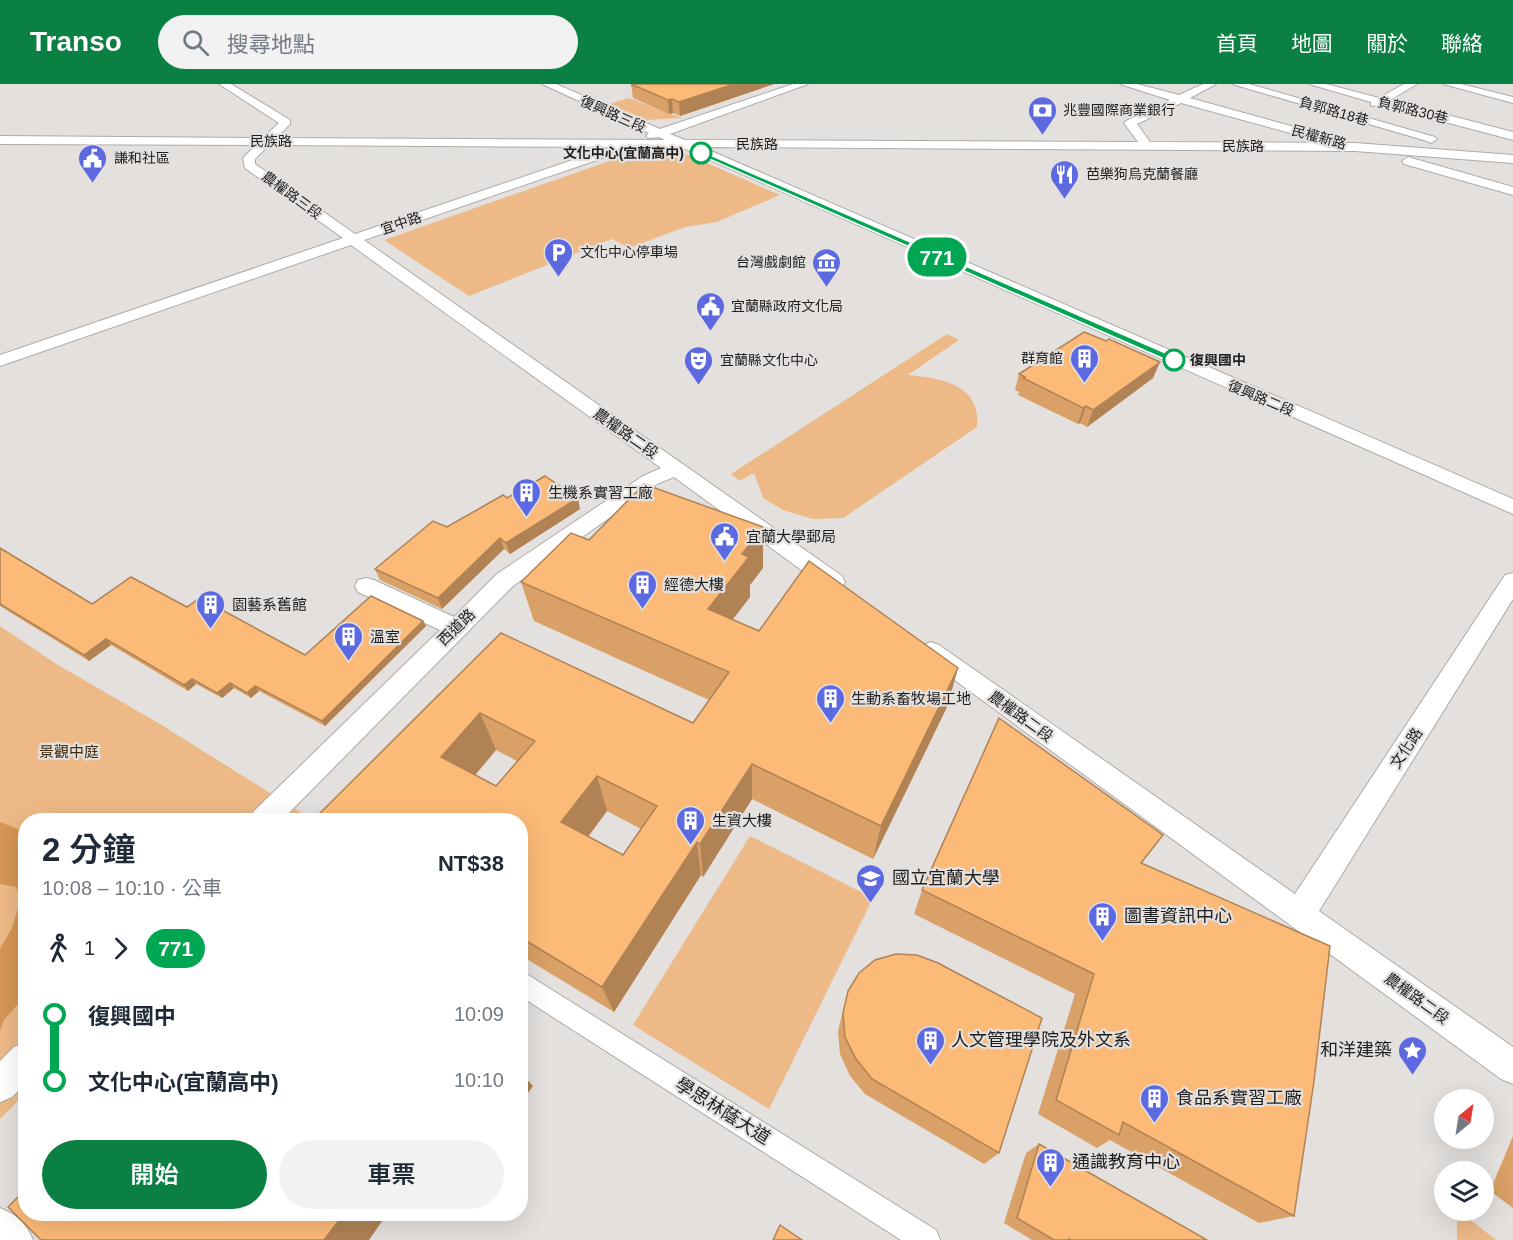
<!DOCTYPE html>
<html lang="zh-TW">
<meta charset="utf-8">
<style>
:root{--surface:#fff;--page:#f2f2f3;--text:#1f2937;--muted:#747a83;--accent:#0b8043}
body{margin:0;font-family:Helvetica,"Noto Sans TC",sans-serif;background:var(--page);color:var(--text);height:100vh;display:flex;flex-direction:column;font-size:22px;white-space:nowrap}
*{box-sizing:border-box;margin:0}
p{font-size:20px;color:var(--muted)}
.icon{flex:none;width:33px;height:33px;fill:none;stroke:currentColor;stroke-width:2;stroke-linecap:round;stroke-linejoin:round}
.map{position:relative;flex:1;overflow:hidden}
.sheet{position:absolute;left:18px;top:729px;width:510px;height:408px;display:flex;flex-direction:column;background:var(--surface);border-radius:24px;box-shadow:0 6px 24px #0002}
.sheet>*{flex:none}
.badge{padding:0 12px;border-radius:20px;font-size:21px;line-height:39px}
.needle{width:39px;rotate:30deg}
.fabs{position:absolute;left:1434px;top:1005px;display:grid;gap:12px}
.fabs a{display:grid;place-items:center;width:60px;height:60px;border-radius:50%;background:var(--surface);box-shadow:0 6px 24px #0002;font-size:30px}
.map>.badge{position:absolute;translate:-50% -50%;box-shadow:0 0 0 3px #fff}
.legs{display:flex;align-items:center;gap:9px;height:66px;padding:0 24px;font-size:20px}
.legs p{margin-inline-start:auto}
.summary{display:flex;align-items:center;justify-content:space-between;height:102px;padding:0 24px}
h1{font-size:33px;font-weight:600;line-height:45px}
.action{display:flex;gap:12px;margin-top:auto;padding:12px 24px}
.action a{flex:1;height:69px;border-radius:36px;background:var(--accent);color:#fff;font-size:24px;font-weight:600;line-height:69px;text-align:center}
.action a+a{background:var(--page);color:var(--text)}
ul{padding:0 24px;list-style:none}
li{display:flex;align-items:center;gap:21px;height:66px;font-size:22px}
li i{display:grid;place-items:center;width:9px;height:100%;margin:0 8px;background:currentColor}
li i::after{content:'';width:15px;height:15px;margin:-8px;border:4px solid;border-radius:50%;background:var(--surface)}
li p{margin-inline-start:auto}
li:first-child i{background:linear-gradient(#0000 50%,currentColor 0)}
li:last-child i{background:linear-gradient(currentColor 50%,#0000 0)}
header{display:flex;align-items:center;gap:36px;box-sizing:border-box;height:84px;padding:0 30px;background:var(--accent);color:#fff}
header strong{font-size:28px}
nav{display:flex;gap:33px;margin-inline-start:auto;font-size:21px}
.search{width:420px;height:54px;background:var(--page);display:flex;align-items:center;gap:15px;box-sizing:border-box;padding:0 21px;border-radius:33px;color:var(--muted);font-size:22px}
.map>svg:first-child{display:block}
</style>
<header>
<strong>Transo</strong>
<div class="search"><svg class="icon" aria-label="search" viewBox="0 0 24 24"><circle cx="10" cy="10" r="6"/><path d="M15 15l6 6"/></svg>搜尋地點</div>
<nav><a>首頁</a><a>地圖</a><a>關於</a><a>聯絡</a></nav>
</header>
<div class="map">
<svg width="1513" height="1156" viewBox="0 0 1513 1156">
<rect width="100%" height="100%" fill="#e3e0de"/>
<g fill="#edb987">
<polygon points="629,14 682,34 647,36 609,20"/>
<polygon points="679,67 780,111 717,138 685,143 629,164 612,155 469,212 384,156 635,68"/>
<path d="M947,250L959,256L908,291C940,294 982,300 977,343L843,434L813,435L783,426L763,414L754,389L740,397L731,390Z"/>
<polygon points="0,542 58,581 160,640 305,731 299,736 26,736 25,1010 0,1035"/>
<polygon points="750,752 873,814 769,1025 633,941"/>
<polygon points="1457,1127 1459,1127 1496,1156 1457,1156"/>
</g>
<polygon fill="#d59555" points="0,738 26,748 25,912 4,936 0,946 0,865 12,844 21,814 16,803 0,800"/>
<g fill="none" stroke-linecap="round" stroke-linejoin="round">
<defs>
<polygon id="pedestrian" points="520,886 936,1146 940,1156 901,1156 520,912"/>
<g id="minor">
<path d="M219,0H231L290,36V40L276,54L665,56L659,53L648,54L646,52L649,49L542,0H556L660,45L793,0H808L670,50L685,56L1138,58L1124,39L1126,37L1170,16L1120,0H1137L1179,11L1203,0H1216L1190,14L1327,52L1329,54L1323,58L1181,19L1137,40L1150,58L1355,59L1513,71V79L1355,67L702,63L1513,415V430L681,63H620V68L364,156L842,492L845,498L842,504L834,506L826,504L674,393L657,400L513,502L282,736H250L254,727L440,546L358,508L355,502L358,496L366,494L374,496L454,533L497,490L643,392L661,384L351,161L0,282V271L343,154L245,84L243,74L256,61L0,60V52L263,54L279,39ZM269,61L611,63L355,150L255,80V75Z"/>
<polygon points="1232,0 1249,0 1435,53 1437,55 1431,59 1427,57"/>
<polygon points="1309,0 1326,0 1379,14 1404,0 1417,0 1390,16 1513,48 1513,56 1381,21 1371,22 1371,18"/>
<polygon points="1443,0 1461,0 1513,13 1513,19"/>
<polygon points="1408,73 1513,103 1513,111 1404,80 1402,77"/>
<polygon points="1513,489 1513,515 1319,827 1513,963 1513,1000 1501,995 923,573 919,567 923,561 931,558 939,561 1295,810 1505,491"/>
<polygon points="26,959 26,999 12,1013 0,1018 0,977 14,963"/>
<path d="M0,1124C17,1131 26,1139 33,1156H0Z"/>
</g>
</defs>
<use href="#pedestrian" stroke="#adaba8" stroke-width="2"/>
<use href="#minor" stroke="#adaba8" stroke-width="2"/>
<use href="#pedestrian" fill="#fff" fill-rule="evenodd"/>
<use href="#minor" fill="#fff" fill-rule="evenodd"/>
</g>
<g fill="#d9a067" fill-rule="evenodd">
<polygon points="631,0 774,0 680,32 673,29 669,30 633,14"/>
<polygon points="1019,290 1153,294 1087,343 1080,339 1078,340 1018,311 1019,308 1015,306"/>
<polygon points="507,414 580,425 510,470 504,465 442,525 380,496 375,485 447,443"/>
<path d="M763,443V484L750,501V513L732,536L759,547L958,584L947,623L873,775L752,715L703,793L701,791L614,928L520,871V736H323L318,731L501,549L693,639L709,616L534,537L521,498L589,456ZM496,666L517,677L496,702L475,691ZM607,727L641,745L623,771L588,752Z"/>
<polygon points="0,464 92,520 187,523 305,571 423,537 426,542 325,642 259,607 251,614 234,604 222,614 196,600 188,607 111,561 89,577 0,522"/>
<polygon points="1141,779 1294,1132 1259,1139 1110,1056 1097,1064 1038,1030 1075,910 914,830 922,806"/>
<polygon points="848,907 999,1069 984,1080 865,1010 850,992 840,970 838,947"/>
<polygon points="1513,1052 1513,1124 1490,1107"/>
<polygon points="1039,1060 1207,1156 1032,1156 1004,1139 1026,1069"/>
</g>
<g fill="#b08254">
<polygon points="734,0 774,0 680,32 679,18"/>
<polygon points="672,15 673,29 669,30 668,16"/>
<polygon points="1160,278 1153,294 1087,343 1093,326"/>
<polygon points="1086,322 1080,339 1078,340 1083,324"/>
<polygon points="578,414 580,425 510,470 506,459"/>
<polygon points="763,443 763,484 750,501 750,513 710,565 708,525 742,470"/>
<polygon points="500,454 504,465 442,525 438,514"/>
<polygon points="423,537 426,542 325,642 322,637"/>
<polygon points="106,555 111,561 89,577 84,571"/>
<polygon points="958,584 947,623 873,775 881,742"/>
<polygon points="192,595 196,600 188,607 184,601"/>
<polygon points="230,599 234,604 222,614 217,609"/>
<polygon points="255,602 259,607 251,614 247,609"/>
<polygon points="480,629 496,666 460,709 441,673"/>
<polygon points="752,680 752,715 703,793 700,760"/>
<polygon points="597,692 607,727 574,772 561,738"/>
<polygon points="697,758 701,791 614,928 602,903"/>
<polygon points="520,988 533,1002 520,1020"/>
<polygon points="344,1130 387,1130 369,1156 324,1156"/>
</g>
<g fill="#fcba78" stroke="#b08254" stroke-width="1.5" fill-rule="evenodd">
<polygon points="631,0 734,0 679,18 672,15 668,16"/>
<polygon points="1084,248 1106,257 1109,255 1160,278 1093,326 1086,322 1083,324 1023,294 1025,293 1019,290"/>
<polygon points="545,392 578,414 506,459 500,454 438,514 375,485 433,437 447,443 503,411 507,414"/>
<path d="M644,400L763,443L742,470L749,473L708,525L759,547L809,477L958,584L881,742L752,680L700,760L697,758L602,903L520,853V736H327L318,731L501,549L693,639L729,588L521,498L571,449L589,456ZM480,629L535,657L496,702L441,673ZM597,692L657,722L623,771L561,738Z"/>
<polygon points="0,464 92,520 131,493 187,523 200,514 305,571 371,512 423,537 322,637 255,602 247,609 230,599 217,609 192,595 184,601 106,555 84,571 0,520"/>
<polygon points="999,634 1163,751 1141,779 1330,862 1314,997 1294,1132 1123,1038 1119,1051 1056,1016 1094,890 922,806"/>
<polygon points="896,870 917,871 938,879 1042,934 999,1069 872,995 856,975 845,953 843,929 848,907 859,889 875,876"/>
<polygon points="1039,1060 1207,1156 1071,1156 1069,1155 1068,1156 1054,1156 1017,1134"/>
<polygon points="26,1105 26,1130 344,1130 324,1156 41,1156 8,1123"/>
<polygon points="780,1141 802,1156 773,1156"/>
</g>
<polygon fill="#00a651" stroke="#fff" stroke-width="1.5" points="701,67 1177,274 1178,276 1171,278 698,70"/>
<defs>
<symbol id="bank-pin" viewBox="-11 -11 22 30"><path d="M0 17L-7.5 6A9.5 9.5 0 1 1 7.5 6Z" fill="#5c69e0" stroke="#e3e0de"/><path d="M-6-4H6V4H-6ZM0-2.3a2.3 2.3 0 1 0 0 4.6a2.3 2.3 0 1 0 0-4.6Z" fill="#fff"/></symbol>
<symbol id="civic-pin" viewBox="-11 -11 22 30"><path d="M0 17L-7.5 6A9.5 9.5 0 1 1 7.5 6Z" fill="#5c69e0" stroke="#e3e0de"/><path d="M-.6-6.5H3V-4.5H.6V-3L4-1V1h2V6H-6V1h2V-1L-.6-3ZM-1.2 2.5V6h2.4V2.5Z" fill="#fff"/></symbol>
<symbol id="restaurant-pin" viewBox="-11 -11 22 30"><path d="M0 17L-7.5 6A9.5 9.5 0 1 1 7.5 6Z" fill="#5c69e0" stroke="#e3e0de"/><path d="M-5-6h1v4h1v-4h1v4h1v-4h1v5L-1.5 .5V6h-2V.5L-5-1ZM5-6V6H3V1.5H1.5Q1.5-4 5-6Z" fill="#fff"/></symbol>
<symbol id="parking-pin" viewBox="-11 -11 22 30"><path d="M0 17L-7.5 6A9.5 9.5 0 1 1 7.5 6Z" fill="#5c69e0" stroke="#e3e0de"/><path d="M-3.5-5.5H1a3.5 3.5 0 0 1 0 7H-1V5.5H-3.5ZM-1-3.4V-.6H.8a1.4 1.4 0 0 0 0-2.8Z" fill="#fff"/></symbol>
<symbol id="museum-pin" viewBox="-11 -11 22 30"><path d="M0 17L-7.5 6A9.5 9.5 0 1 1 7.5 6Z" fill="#5c69e0" stroke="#e3e0de"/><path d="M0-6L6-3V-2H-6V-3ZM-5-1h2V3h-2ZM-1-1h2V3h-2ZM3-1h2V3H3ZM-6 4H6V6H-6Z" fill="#fff"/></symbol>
<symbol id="building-pin" viewBox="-11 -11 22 30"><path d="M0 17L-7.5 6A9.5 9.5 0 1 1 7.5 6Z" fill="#5c69e0" stroke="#e3e0de"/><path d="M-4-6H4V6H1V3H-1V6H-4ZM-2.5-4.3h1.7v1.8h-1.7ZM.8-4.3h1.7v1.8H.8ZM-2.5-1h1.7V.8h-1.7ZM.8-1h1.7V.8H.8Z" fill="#fff"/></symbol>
<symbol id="theatre-pin" viewBox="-11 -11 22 30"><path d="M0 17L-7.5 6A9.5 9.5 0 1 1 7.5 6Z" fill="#5c69e0" stroke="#e3e0de"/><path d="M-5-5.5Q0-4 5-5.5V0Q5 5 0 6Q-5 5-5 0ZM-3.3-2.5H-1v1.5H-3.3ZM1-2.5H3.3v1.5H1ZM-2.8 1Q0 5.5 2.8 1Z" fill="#fff"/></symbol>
<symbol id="university-pin" viewBox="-11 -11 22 30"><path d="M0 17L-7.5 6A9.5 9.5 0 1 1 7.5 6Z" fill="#5c69e0" stroke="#e3e0de"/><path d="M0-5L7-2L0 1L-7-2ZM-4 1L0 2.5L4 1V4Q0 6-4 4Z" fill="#fff"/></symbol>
<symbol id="sight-pin" viewBox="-11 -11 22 30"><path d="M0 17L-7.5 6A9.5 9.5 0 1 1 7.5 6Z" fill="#5c69e0" stroke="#e3e0de"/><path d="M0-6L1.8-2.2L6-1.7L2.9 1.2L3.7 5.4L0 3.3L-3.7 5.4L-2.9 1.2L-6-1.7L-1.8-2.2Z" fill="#fff"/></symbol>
</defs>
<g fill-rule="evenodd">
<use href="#bank-pin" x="1026" y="10" width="33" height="45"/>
<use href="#civic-pin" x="76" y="58" width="33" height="45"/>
<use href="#restaurant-pin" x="1048" y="74" width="33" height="45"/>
<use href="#parking-pin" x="542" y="152" width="33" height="45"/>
<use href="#museum-pin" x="810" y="162" width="33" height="45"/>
<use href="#civic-pin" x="694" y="206" width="33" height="45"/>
<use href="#building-pin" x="1068" y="258" width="33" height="45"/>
<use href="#theatre-pin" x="682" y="260" width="33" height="45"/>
<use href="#building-pin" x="510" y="392" width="33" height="45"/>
<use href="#civic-pin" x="708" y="436" width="33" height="45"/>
<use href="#building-pin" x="626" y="484" width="33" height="45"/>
<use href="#building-pin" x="194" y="504" width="33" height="45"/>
<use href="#building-pin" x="332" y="536" width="33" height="45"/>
<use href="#building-pin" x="814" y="598" width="33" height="45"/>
<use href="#building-pin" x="674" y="720" width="33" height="45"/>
<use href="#university-pin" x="854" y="778" width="33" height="45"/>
<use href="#building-pin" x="1086" y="816" width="33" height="45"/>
<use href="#building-pin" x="914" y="940" width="33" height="45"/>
<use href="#sight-pin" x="1396" y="950" width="33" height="45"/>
<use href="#building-pin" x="1138" y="998" width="33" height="45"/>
<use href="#building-pin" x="1034" y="1062" width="33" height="45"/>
</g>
<g fill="#fff" stroke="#00a651" stroke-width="3">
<circle cx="701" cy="69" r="10"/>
<circle cx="1174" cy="276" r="10"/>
</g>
<g text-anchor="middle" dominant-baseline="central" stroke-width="4.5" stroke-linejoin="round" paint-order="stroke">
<g font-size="14" fill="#1f1e1e" stroke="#e3e0de" text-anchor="start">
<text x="1063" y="26">兆豐國際商業銀行</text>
<text x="114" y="74">謙和社區</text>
<text x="1086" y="90">芭樂狗烏克蘭餐廳</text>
<text x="580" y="168">文化中心停車場</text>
<text x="806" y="178" text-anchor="end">台灣戲劇館</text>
<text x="731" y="222">宜蘭縣政府文化局</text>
<text x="1063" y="274" text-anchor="end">群育館</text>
<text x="720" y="276">宜蘭縣文化中心</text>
</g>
<g font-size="14" fill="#1f1e1e" stroke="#e3e0de">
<text transform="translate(1413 26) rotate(14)">負郭路30巷</text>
<text transform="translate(1334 27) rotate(16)">負郭路18巷</text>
<text transform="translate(613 30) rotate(24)">復興路三段</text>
<text transform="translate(1319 53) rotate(15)">民權新路</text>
<text x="271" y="57">民族路</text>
<text x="757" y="60">民族路</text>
<text x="1243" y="62">民族路</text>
<text transform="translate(292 111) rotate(36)">農權路三段</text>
<text transform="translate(401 139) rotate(-19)">宜中路</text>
<text transform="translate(1261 314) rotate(23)">復興路二段</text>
</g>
<g font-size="14" font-weight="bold" fill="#1f1e1e" stroke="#e3e0de" text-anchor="end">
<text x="684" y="69">文化中心(宜蘭高中)</text>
<text x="1190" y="276" text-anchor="start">復興國中</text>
</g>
<g font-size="15" fill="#1f1e1e" stroke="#e3e0de">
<text transform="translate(626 349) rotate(35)">農權路二段</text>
<text transform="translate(456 543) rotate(-44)">西道路</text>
<text transform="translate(1021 632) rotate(36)">農權路二段</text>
<text transform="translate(1406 664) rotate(-57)">文化路</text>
<text transform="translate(1417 914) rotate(36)">農權路二段</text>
</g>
<g font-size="15" fill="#1f1e1e" stroke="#e3e0de" text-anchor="start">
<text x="548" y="408">生機系實習工廠</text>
<text x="746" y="452">宜蘭大學郵局</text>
<text x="664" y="500">經德大樓</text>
<text x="232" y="520">園藝系舊館</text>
<text x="370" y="552">溫室</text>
<text x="851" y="614">生動系畜牧場工地</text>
<text x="712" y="736">生資大樓</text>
</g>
<g font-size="15" fill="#442a0d" stroke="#e3e0de">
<text x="69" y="667">景觀中庭</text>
</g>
<g font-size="18" fill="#1f1e1e" stroke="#e3e0de" text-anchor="start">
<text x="892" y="794">國立宜蘭大學</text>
<text x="1124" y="832">圖書資訊中心</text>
<text x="951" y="956">人文管理學院及外文系</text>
<text x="1392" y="966" text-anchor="end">和洋建築</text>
<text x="1176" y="1014">食品系實習工廠</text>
<text x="1072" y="1078">通識教育中心</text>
</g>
<g font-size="18" fill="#1f1e1e" stroke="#e3e0de">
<text transform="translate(723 1027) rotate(32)">學思林蔭大道</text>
</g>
</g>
</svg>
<div class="fabs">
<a><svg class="needle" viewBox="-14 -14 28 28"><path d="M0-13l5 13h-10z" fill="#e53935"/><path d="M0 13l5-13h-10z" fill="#747a83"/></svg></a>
<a><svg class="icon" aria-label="layers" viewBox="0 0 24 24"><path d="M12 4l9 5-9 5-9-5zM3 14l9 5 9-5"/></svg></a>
</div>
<b class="badge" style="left:937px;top:173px;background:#00a651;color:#fff">771</b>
<section class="sheet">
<div class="summary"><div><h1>2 分鐘</h1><p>10:08 – 10:10 · 公車</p></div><b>NT$38</b></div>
<div class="legs"><svg class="icon" aria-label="walk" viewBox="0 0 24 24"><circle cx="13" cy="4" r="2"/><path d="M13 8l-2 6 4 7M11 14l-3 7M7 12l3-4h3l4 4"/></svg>1<svg class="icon" aria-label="forward" viewBox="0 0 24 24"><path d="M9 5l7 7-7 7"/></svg><b class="badge" style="background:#00a651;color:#fff">771</b></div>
<ul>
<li><i style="color:#00a651"></i><b>復興國中</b><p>10:09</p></li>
<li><i style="color:#00a651"></i><b>文化中心(宜蘭高中)</b><p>10:10</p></li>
</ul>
<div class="action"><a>開始</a><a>車票</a></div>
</section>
</div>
